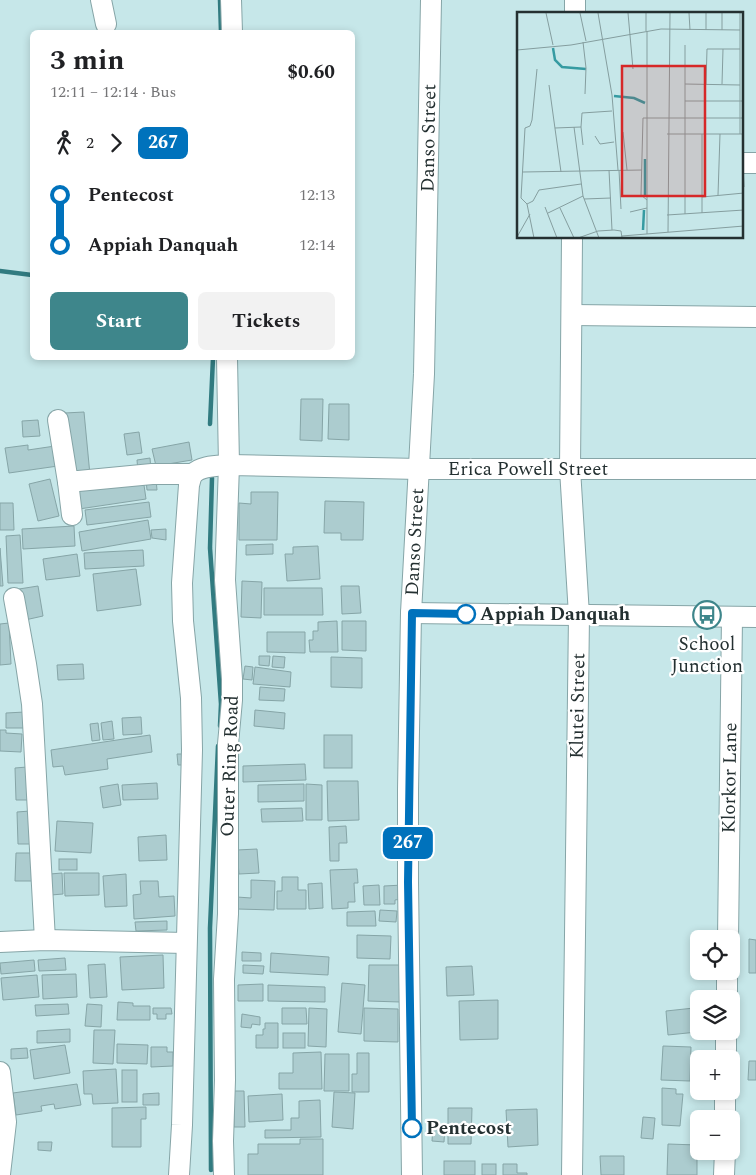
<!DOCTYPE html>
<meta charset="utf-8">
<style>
:root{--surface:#fff;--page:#f2f2f2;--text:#202124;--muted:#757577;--accent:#3e868b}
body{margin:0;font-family:Spectral,serif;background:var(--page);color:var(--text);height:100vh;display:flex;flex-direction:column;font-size:19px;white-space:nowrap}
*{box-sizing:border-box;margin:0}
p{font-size:16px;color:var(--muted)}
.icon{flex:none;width:28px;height:28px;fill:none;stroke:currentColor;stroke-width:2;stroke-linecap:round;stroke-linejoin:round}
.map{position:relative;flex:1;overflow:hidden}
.drawer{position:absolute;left:30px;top:30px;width:325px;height:330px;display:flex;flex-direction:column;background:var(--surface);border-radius:8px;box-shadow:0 2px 8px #0003}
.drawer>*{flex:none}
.badge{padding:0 10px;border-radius:8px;font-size:18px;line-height:32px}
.buttons{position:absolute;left:690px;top:930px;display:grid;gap:10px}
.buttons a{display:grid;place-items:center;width:50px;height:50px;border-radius:8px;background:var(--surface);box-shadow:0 2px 8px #0003;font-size:25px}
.map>.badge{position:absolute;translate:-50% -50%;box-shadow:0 0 0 2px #fff}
.legs{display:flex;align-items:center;gap:8px;height:55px;padding:0 20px;font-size:16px}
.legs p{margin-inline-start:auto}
.head{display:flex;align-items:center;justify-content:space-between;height:85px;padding:0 20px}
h1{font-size:28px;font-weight:700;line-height:38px}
.action{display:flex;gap:10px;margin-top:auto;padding:10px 20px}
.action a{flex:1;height:58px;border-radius:8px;background:var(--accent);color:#fff;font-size:20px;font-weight:700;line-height:58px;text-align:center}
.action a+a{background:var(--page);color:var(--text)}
ul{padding:0 20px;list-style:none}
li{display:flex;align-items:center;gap:18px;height:50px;font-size:19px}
li i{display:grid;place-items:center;width:8px;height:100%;margin:0 6px;background:currentColor}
li i::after{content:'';width:12px;height:12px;margin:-6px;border:4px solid;border-radius:50%;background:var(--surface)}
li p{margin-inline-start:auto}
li:first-child i{background:linear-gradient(#0000 50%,currentColor 0)}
li:last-child i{background:linear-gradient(currentColor 50%,#0000 0)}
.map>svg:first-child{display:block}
</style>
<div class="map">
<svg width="756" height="1175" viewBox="0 0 756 1175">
<rect width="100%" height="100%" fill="#c6e7e9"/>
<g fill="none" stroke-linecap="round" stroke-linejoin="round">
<g stroke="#317b80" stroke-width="4.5">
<polyline points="220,0 221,32"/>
<polyline points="0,271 32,275"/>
<polyline points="210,424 213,358"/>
<polyline points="212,478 210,548 221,704 220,726"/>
<polyline points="211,1170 210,928 218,746"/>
</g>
</g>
<g fill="#accccf" stroke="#86a5a7">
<polygon points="301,399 323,399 322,441 300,440"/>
<polygon points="329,404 349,404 349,440 328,439"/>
<polygon points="84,412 90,475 72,477 65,413"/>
<polygon points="38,420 40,436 23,437 22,421"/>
<polygon points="139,432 142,453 127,455 124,434"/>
<polygon points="189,442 192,460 156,466 152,449"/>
<polygon points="28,445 28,450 55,446 58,466 9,473 5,448"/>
<polygon points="150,458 151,471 138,472 137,460"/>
<polygon points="143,478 146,499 79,509 76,487"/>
<polygon points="50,479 59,516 38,521 29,484"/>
<polygon points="156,479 157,490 147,490 146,480"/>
<polygon points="251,492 278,492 277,540 239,540 239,503 251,504"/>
<polygon points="325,501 364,502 363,540 341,540 341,533 324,533"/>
<polygon points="149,502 151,517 87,525 85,510"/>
<polygon points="0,503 13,503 14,530 0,530"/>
<polygon points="148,520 151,539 82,551 79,532"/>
<polygon points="74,526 75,546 23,549 22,529"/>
<polygon points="166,529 166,540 152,538 151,530"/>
<polygon points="20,535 23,583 8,583 6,536"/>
<polygon points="273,544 273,554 246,555 246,545"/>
<polygon points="318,546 320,579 287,581 285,554 293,554 293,547"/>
<polygon points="0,548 3,586 0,586"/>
<polygon points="143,550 144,566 85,569 84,553"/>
<polygon points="77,554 80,576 46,580 43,559"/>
<polygon points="136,569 141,605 97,611 93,574"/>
<polygon points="242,581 262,582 261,618 241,617"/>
<polygon points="38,586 43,616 25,620 19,589"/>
<polygon points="341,586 359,586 361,613 342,614"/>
<polygon points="264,588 322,588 323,615 264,615"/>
<polygon points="337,621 338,652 310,652 309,640 313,640 313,631 318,631 318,622"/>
<polygon points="342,621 366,621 366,651 342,650"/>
<polygon points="9,623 11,664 0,665 0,624"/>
<polygon points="267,632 305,632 305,653 267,652"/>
<polygon points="259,656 270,656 269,666 259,665"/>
<polygon points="273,656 285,657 284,668 272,667"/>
<polygon points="331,657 362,658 362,688 331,687"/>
<polygon points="83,664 84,679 58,680 57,665"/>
<polygon points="245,666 253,667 252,680 243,679"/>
<polygon points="255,667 291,672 290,687 253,684"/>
<polygon points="260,687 285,689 284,701 259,700"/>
<polygon points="255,710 285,713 284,729 254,726"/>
<polygon points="25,712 26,728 6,728 6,713"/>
<polygon points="141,717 142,734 123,735 122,718"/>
<polygon points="112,721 114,739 103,740 101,723"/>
<polygon points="98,723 100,740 92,741 90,724"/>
<polygon points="0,730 6,730 6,733 22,734 21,752 0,751"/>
<polygon points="150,735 152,752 107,759 108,769 65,775 63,766 53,767 51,750"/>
<rect x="324" y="735" width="28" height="33"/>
<polygon points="177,754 186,754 186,765 178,765"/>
<polygon points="305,764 306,780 243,782 243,766"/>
<polygon points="27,767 28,800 16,800 15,768"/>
<polygon points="327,781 358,781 359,820 328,821"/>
<polygon points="157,783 158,799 123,800 122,785"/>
<polygon points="118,784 121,805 103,808 100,787"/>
<polygon points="304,784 304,801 258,802 258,785"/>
<polygon points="306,784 322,785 322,820 306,820"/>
<polygon points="302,808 303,821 262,822 261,809"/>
<polygon points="30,811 31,844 18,844 17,812"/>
<polygon points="57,821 93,823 91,853 55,851"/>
<polygon points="346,826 347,843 339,843 339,861 330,861 329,827"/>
<polygon points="166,835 167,860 139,861 138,837"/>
<polygon points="257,849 259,873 239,874 237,850"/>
<polygon points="16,853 34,853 34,881 15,881"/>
<rect x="59" y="859" width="18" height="11"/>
<polygon points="357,869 358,883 354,883 355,902 348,902 348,908 332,909 330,870"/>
<polygon points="62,873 63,894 51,895 50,874"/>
<polygon points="64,873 99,873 99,895 65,896"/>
<polygon points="126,874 127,906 105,907 103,876"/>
<polygon points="282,877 298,877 298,890 306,890 306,909 277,909 277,891 282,891"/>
<polygon points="251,880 275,881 274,910 237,909 237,897 251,898"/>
<polygon points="140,881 158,881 159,897 174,896 175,916 134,919 133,895 141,894"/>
<polygon points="322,883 323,908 309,909 308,884"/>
<polygon points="379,885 380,905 364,905 363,886"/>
<polygon points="403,885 401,899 395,900 395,904 384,904 384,886"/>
<polygon points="380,910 397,911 396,922 379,921"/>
<polygon points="375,911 376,926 347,926 347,912"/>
<polygon points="167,921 167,930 136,931 135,922"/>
<polygon points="357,935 391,936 390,959 357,958"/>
<polygon points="749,939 756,940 756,973 749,973"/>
<polygon points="242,952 261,953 261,961 242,961"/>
<polygon points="271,953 329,957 328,975 270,972"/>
<polygon points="163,955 164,988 122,990 120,957"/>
<polygon points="65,958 66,970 39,971 38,960"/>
<polygon points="34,960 35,971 1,974 0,963"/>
<polygon points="105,964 107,997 90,998 88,965"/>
<polygon points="243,965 264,966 263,974 243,973"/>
<polygon points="369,965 400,965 400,1002 368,1001"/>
<polygon points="472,966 474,995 447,996 446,967"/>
<polygon points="76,974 77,997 43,999 42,975"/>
<polygon points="37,975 39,997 3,1000 1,978"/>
<polygon points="342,983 365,985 361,1034 338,1032"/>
<polygon points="263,984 263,1001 238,1001 238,985"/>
<polygon points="268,985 325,987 325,1002 268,1001"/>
<polygon points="498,1000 498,1039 460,1040 459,1001"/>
<polygon points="118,1002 133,1003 133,1006 150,1006 150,1020 117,1020"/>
<polygon points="68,1004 69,1014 36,1016 35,1005"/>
<polygon points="87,1004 102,1005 101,1027 85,1026"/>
<polygon points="153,1008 171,1008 172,1014 166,1014 166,1019 157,1019 157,1014 153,1014"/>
<polygon points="282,1008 306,1008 307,1024 282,1024"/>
<polygon points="309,1008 327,1009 326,1047 308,1046"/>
<polygon points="364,1008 398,1009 398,1042 364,1041"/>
<polygon points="694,1008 697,1032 668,1035 666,1011"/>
<polygon points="242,1014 260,1017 260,1025 252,1024 251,1028 241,1027"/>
<polygon points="265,1023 278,1023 278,1048 256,1048 256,1035 263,1035 263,1029 265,1029"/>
<polygon points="70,1029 70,1042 37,1043 37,1031"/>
<polygon points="94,1030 115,1030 113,1064 93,1063"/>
<rect x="283" y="1033" width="22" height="15"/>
<polygon points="117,1044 148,1045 147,1064 117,1063"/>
<polygon points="65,1045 70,1073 34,1079 30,1050"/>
<polygon points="663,1046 691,1047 690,1081 661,1080"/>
<polygon points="151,1047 167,1047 167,1052 173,1052 173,1066 151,1067"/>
<polygon points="27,1048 28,1058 11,1059 11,1049"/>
<polygon points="321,1052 322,1089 279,1089 279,1073 293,1073 293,1053"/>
<polygon points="357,1053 369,1053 369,1092 352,1092 352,1074 357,1074"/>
<polygon points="325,1054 349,1054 349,1091 324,1091"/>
<polygon points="749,1061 756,1061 756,1080 748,1080"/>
<polygon points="116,1069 118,1103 93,1104 92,1094 84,1094 83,1071"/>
<rect x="122" y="1070" width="15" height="32"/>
<polygon points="77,1084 81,1105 55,1109 54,1104 41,1106 42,1111 16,1115 13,1093"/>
<polygon points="662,1088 676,1089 676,1094 683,1094 680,1126 662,1125"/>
<polygon points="234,1091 244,1091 245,1127 234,1127"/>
<polygon points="334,1092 355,1093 353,1129 332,1127"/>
<polygon points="159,1093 159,1105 143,1105 143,1094"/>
<polygon points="282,1094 283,1120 249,1122 248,1096"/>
<polygon points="320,1100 321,1137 265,1138 265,1130 291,1130 291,1118 299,1118 299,1101"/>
<polygon points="146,1107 146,1119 141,1119 141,1147 112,1147 112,1108"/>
<polygon points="448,1108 472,1108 471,1144 448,1144"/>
<polygon points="537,1109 538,1145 508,1147 506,1110"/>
<polygon points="643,1117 655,1118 653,1139 641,1138"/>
<polygon points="433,1125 445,1125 444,1142 432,1141"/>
<polygon points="300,1139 323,1139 323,1175 248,1175 248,1154 258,1154 258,1144 300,1144"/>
<polygon points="38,1142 52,1142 51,1151 38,1150"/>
<polygon points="668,1144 697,1145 697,1175 667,1175"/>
<polygon points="600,1156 624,1156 624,1175 601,1175"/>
<rect x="444" y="1161" width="31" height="14"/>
<rect x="482" y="1164" width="14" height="11"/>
<polygon points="503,1164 517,1164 517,1173 527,1173 527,1175 503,1175"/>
</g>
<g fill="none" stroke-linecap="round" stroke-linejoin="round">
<defs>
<g id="minor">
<polyline points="101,0 106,24"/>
<polyline points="231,0 232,32"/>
<polyline points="575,14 575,0"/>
<polyline points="742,163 756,163"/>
<polyline points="572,315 756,317"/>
<polyline points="58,420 68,482 152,474 193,474"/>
<polyline points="68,482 72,515"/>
<polyline points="14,598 26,664 32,704 45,940"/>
<polyline points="411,613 756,617"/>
<polyline points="728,939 732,617"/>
<polyline points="0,942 45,940 186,943"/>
<polyline points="727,999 727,971"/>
<polyline points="726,1059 726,1031"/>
<polyline points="0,1072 6,1122 0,1174"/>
<polyline points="725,1119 725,1091"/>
<path d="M179,1175L182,1125L192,750L191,698L183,621L182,583L189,485C190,482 191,476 193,474C201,465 219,466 229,465L419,469H756"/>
<polyline points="224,1175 223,1141 225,1080 224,979 228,914 228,744 232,700 232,679 225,580 229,465 227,358"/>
<polyline points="412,1175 408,883 408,790 411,613 424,374 431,0"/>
<polyline points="572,1175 579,615 570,469 572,238"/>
<polyline points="724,1175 725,1151"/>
</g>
</defs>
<use href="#minor" stroke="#86a5a7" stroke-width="22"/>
<use href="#minor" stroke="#fff" stroke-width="20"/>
</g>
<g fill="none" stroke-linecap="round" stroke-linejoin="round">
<defs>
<polyline id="line-1" points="412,1128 408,882 412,613 466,614"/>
</defs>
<use href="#line-1" stroke="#fff" stroke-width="11"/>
<use href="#line-1" stroke="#0072bc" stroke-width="8"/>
</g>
<defs>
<symbol id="bus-ring" viewBox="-11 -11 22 22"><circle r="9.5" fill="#fff" stroke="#3e868b" stroke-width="1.5"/><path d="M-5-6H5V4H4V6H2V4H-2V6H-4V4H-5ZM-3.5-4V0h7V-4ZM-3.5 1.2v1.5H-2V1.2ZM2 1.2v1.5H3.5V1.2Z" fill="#3e868b"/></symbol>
</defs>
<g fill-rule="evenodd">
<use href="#bus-ring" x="691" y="599" width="32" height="32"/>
</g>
<g fill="#fff" stroke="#0072bc" stroke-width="2.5">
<circle cx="466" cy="614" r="9"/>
<circle cx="412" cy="1128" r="9"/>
</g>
<g text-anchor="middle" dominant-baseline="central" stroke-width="4.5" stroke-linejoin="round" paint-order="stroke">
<g font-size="19" fill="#243031" stroke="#fff">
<text transform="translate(429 138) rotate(-89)">Danso Street</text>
<text x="528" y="469">Erica Powell Street</text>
<text transform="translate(415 542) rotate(-87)">Danso Street</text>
<text transform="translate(578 706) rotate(-89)">Klutei Street</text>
<text transform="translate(230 766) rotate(-88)">Outer Ring Road</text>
<text transform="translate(730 778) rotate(-89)">Klorkor Lane</text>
</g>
<g font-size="19" font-weight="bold" fill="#243031" stroke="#fff" text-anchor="start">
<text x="480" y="614">Appiah Danquah</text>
<text x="426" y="1128">Pentecost</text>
</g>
<g font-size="19" fill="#243031" stroke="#fff">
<text x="707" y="644">School<tspan x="707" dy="22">Junction</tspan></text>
</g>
</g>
<g transform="translate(517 12)">
<rect width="226" height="226" fill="#c6e7e9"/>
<path fill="none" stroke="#369ba2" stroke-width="2.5" d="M36,36L38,48L45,55L69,57M97,84L117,86L128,91M128,183V147M126,218L127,198"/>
<path fill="none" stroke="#859e9f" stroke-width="1" d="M29,1L36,33M63,1L69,29M81,1L95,83L101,158M111,1L116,57M172,1L173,18M189,1V18M205,1V18M223,1V122M129,19V1M66,30L69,56L68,82M0,38L54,33L144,17L223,18M168,72L223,73M189,72L190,37H223M205,72L206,37M32,73L44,160M168,89H227M57,115L66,184L82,226M64,115L66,133M8,116L4,186L10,192L17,226M8,116L13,114L15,108L20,57M38,116L64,115L65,101L95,99M106,120L110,158M150,122H227M78,124L83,132L97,130M226,153L227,175M92,158L95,218M102,158L104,197M6,160L125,158M201,183L203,122M185,185L227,181M67,187L94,186M130,188L124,183L126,106H227M10,192L16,189L22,178L64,172M28,195L40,226M43,196L57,226M113,200L130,196M31,201L66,184M185,201V122M168,202V33M150,203L227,198M151,220L153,1M130,222V19M105,224L227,214M0,225L13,202M61,226L81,219L97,218L104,219L105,226"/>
<path fill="#d62828" fill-opacity="0.15" stroke="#d62828" stroke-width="2.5" d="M105,54H188V184H105Z"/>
<rect width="226" height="226" fill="none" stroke="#243031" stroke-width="2.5"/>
</g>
</svg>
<div class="buttons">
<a><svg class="icon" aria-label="locate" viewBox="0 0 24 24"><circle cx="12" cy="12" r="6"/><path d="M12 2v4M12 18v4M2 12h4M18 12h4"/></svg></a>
<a><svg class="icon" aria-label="layers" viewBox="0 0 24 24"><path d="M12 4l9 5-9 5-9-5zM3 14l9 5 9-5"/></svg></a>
<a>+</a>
<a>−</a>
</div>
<b class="badge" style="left:408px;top:843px;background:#0072bc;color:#fff">267</b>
<section class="drawer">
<div class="head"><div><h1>3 min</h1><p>12:11 – 12:14 · Bus</p></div><b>$0.60</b></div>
<div class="legs"><svg class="icon" aria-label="walk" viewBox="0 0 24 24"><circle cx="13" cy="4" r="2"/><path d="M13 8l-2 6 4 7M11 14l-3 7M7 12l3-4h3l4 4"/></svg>2<svg class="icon" aria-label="forward" viewBox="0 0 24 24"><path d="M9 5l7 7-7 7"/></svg><b class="badge" style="background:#0072bc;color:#fff">267</b></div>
<ul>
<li><i style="color:#0072bc"></i><b>Pentecost</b><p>12:13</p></li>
<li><i style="color:#0072bc"></i><b>Appiah Danquah</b><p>12:14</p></li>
</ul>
<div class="action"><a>Start</a><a>Tickets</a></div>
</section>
</div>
